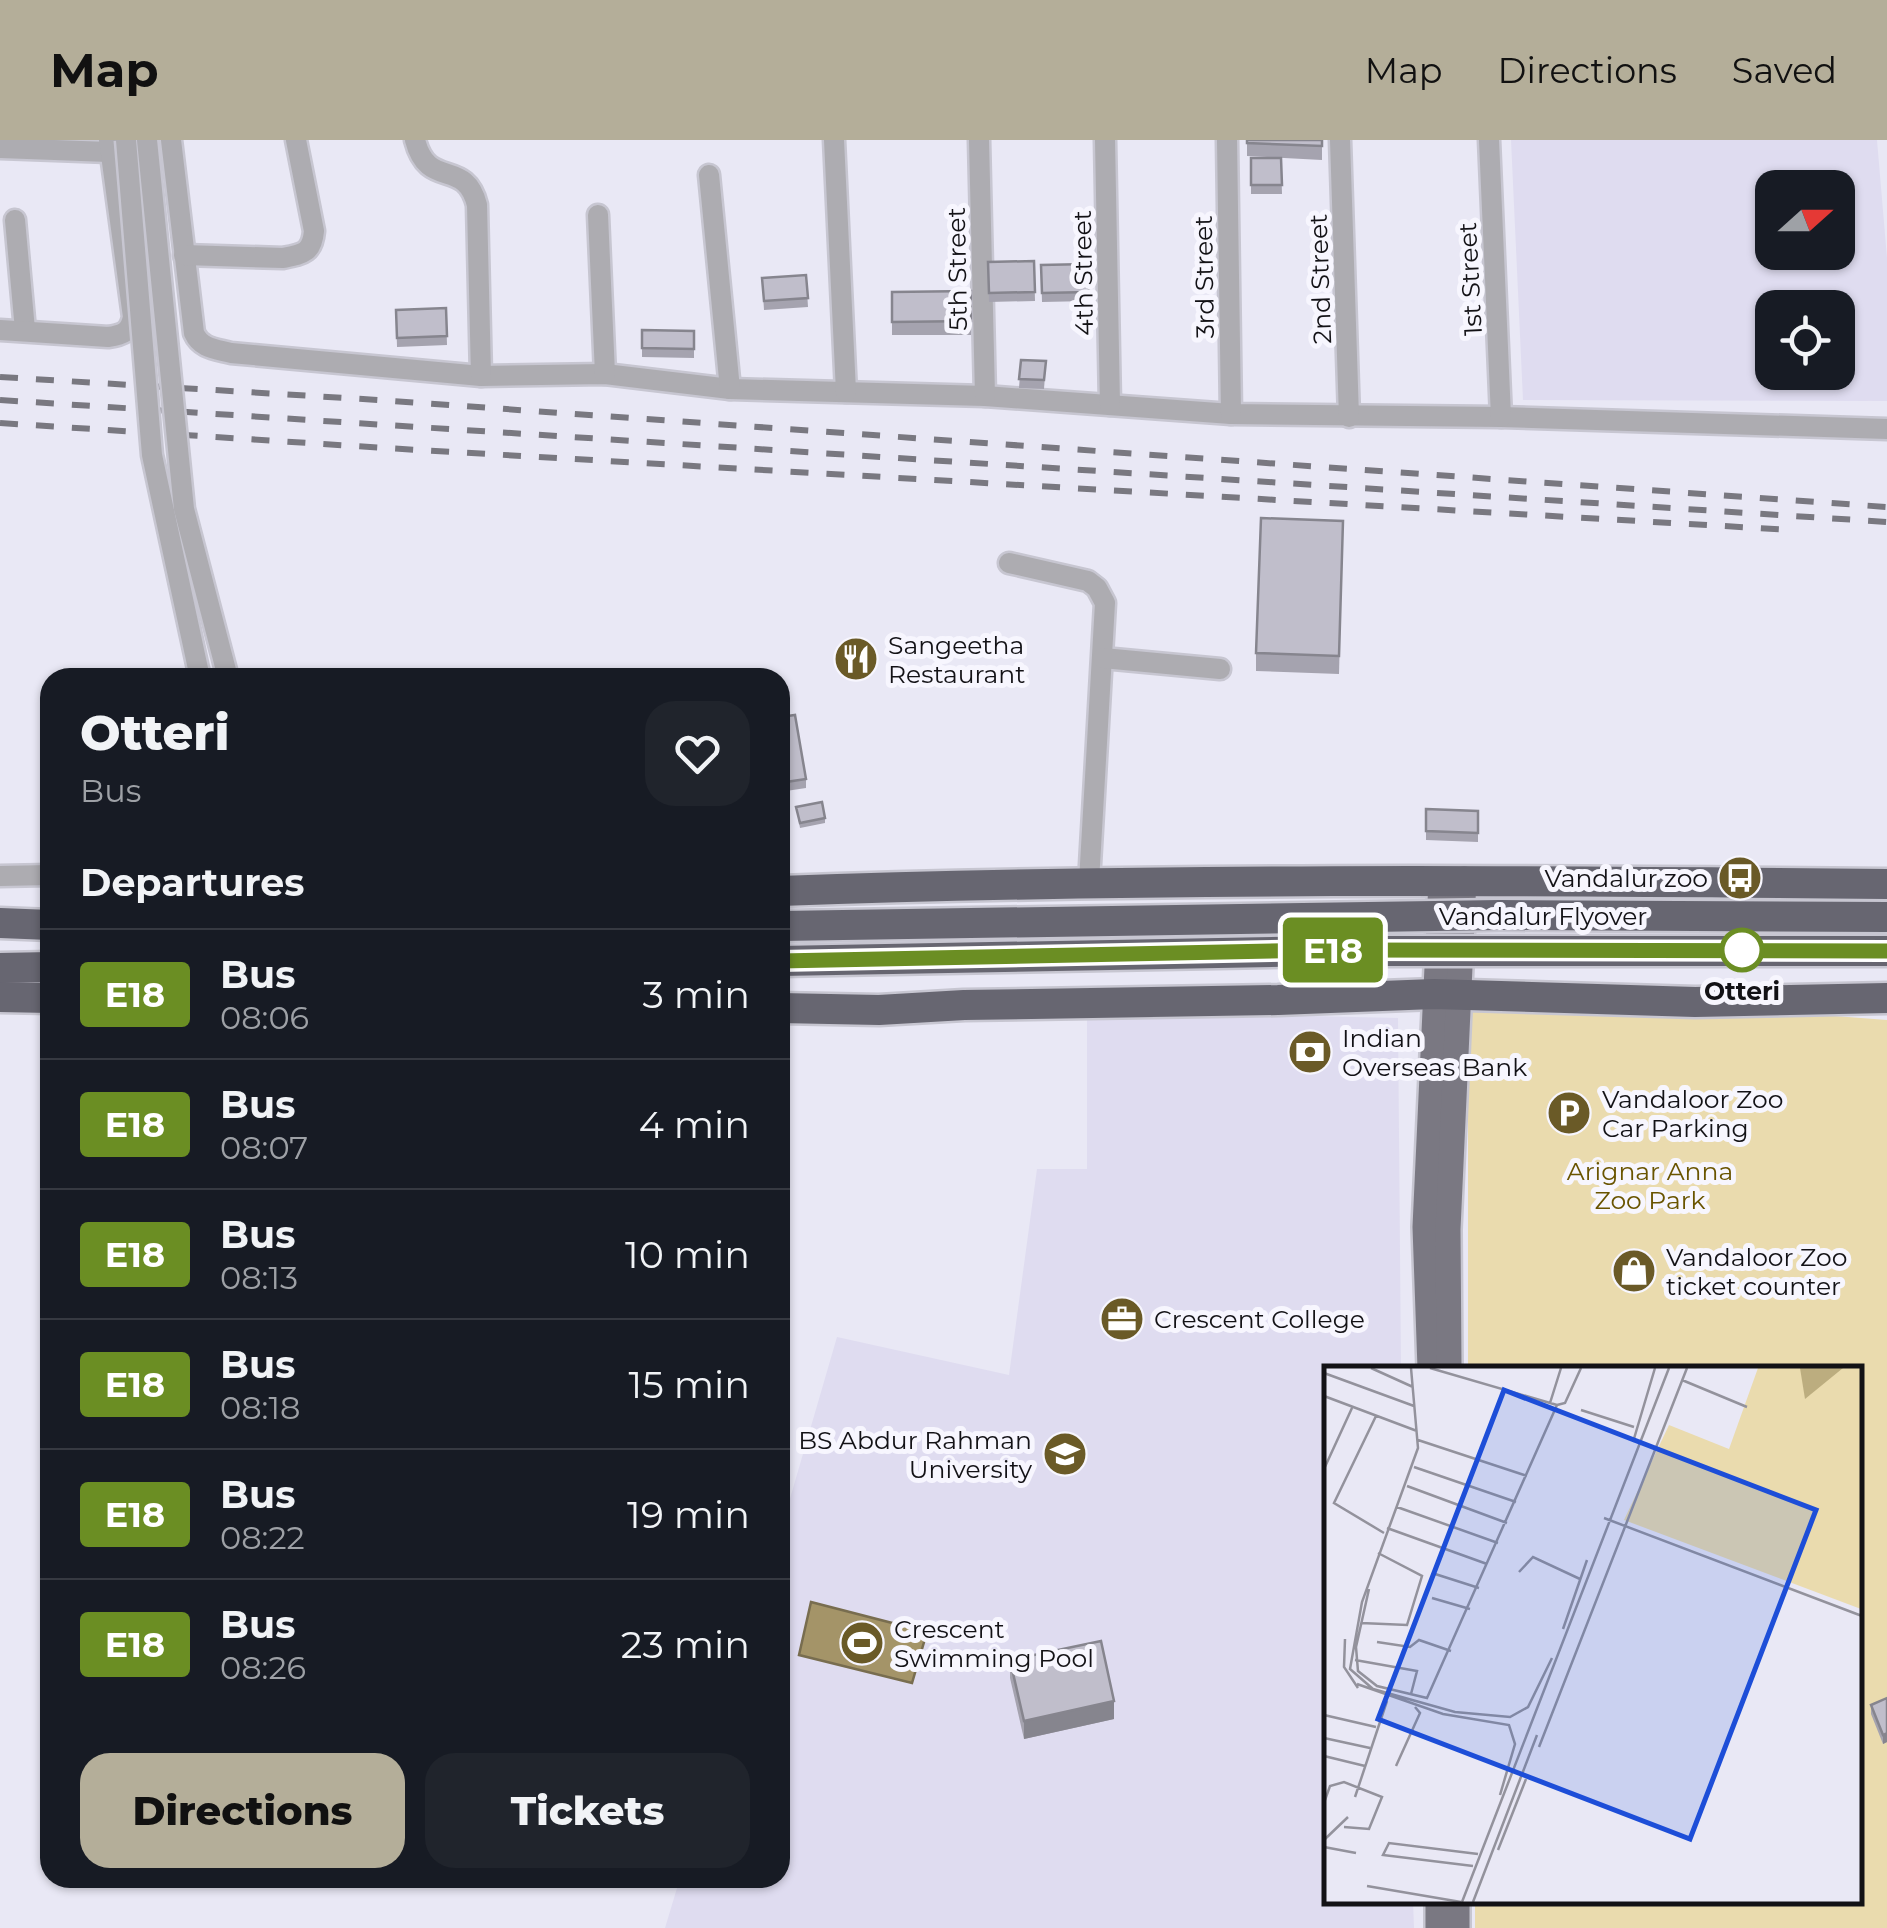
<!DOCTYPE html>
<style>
:root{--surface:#171b24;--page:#20242c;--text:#f1f3f6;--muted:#9ea1a6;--line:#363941;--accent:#b4ae99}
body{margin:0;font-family:Montserrat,sans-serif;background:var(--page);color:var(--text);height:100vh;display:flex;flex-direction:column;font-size:38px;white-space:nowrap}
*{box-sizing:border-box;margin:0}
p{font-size:32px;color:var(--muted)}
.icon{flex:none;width:55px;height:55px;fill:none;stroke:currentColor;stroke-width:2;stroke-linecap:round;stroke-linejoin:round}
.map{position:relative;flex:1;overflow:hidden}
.panel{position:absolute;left:40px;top:528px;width:750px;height:1220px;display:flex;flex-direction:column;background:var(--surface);border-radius:30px;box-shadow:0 2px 8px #0004}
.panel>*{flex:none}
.badge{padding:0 20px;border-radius:8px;font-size:35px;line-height:65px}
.needle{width:65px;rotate:69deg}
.tools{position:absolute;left:1755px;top:30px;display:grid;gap:20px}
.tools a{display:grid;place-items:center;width:100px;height:100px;border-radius:20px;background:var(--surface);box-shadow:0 2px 8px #0004;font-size:50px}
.map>.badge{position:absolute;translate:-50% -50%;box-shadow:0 0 0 5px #fff}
h2{padding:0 40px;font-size:38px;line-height:90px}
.round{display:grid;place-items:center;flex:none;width:105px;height:105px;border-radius:30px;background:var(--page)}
.overview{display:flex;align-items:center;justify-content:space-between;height:170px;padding:0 40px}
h1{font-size:48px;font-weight:800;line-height:75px}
.primary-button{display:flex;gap:20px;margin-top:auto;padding:20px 40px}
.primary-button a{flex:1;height:115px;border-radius:30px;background:var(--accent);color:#111;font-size:40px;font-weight:800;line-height:115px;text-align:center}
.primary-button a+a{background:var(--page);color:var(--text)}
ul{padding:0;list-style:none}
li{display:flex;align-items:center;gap:30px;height:130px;padding:0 40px;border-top:2px solid var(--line)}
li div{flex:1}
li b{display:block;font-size:38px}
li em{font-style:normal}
li .badge{min-width:110px;font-weight:700;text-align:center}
header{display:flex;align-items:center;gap:60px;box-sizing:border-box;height:140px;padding:0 50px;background:var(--accent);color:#111}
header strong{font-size:48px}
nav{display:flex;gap:55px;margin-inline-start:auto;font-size:35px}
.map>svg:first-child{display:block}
</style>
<header>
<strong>Map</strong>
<nav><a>Map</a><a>Directions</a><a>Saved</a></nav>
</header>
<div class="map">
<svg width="1887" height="1788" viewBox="0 0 1887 1788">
<rect width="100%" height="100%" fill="#e9e8f5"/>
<g fill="#dfdcf0" fill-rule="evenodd">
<path d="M1511,0H1877L1887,118V261L1523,260ZM1772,48H1838V112H1772ZM1772,168H1838V232H1772Z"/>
<polygon points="1087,871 1398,878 1401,1228 1327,1228 1327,1760 1413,1761 1414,1788 665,1788 680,1738 780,1738 780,1393 837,1197 1009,1235 1037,1029 1087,1029"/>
</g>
<polygon fill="#eadbae" points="1468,848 1887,880 1887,1788 1475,1788 1475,1761 1860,1760 1860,1228 1468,1228"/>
<polygon fill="#a49468" stroke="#786d4f" stroke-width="2.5" points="811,1462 927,1492 912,1543 799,1515"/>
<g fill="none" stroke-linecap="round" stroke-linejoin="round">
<defs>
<g id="minor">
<path d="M171,0L194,193C201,209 217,209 231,213L481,236L605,234L730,249L985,256L1231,274L1501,277L1887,289"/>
<path d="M415,0C428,51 465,17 477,65L481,236"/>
<polyline points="834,0 846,252"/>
<polyline points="979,0 985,256"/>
<polyline points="1105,0 1110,265"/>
<polyline points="1227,0 1231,274"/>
<polyline points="1340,0 1349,277"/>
<polyline points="1489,0 1501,277"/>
<polyline points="0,8 109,12"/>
<polyline points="709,35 730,249"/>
<polyline points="598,75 605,234"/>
<polyline points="15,80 25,190"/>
<path d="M184,115L283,118C303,114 312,113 314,91L296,0"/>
<path d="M0,190L108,197C123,195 130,192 133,177L109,0"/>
<polyline points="1009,423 1088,441 1097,448 1105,463 1089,742"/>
<polyline points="1103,518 1220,529"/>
<polyline points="0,736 50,735"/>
</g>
<g id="major">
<polyline points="1430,1228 1425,1087 1441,741"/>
<polyline points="1449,1228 1448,1089 1464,739"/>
<polyline points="1438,1760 1438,1788"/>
<polyline points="1457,1760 1457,1788"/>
</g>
<g id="highway">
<path d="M780,751C1149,738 1518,740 1887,744"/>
<polyline points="0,783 50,785"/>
<polyline points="0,828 50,827"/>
<polyline points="0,857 50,858"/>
<polyline points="780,868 879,870 964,865 1278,860 1434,854 1695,862 1887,858"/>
</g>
</defs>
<use href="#minor" stroke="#c7c6d1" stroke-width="25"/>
<use href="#major" stroke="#c7c6d1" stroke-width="30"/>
<use href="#highway" stroke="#c7c6d1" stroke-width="35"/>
<use href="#minor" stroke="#adacb1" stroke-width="20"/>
<use href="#major" stroke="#7a7882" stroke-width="25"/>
<use href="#highway" stroke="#676671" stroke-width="30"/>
<g stroke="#797880" stroke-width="6" stroke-dasharray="18 18" stroke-linecap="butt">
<polyline points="0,237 378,260 1887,367"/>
<polyline points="0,260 1887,382"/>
<polyline points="0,283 385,308 1792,390"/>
</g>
<defs>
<g id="minor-bridge">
<polyline points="126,0 152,315 200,538"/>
<polyline points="147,0 184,369 228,538"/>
</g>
<g id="highway-bridge">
<polyline points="780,786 1500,775 1887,777"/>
<polyline points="780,821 1324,811 1887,811"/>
</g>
</defs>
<use href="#minor-bridge" stroke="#c7c6d1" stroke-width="25" stroke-linecap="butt"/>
<use href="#highway-bridge" stroke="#c7c6d1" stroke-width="35" stroke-linecap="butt"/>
<use href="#minor-bridge" stroke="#adacb1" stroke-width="20"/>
<use href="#highway-bridge" stroke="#676671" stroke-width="30"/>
</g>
<g fill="#a5a3af">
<polygon points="1247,0 1322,0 1322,20 1247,16"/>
<polygon points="1251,18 1281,18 1282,54 1251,54"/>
<polygon points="1034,121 1035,161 989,162 988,122"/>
<polygon points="1088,124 1089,161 1042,162 1041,125"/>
<polygon points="806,135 808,167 764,170 762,138"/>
<polygon points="971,151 971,195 892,195 892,152"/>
<polygon points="446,168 447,205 397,207 396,170"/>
<polygon points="642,190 694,191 694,218 642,217"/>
<polygon points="1021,220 1046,221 1044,249 1019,248"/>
<polygon points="1343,381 1339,534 1256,531 1256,513"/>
<polygon points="780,577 806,639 806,648 786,651 780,612"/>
<polygon points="796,667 825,678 825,683 800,688"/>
<polygon points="1426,669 1478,671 1478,702 1426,700"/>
<polygon points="1010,1520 1114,1579 1024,1599 1010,1538"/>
<polygon points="1887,1558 1887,1602 1883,1604 1871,1574 1871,1565"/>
</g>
<g fill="#86858e">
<polygon points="1114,1561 1114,1579 1024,1599 1024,1581"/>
<polygon points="1887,1593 1887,1602 1883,1604 1883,1595"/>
</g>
<g fill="#c0becb" stroke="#86858e" stroke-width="2.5">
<polygon points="1247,0 1322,0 1322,6 1247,3"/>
<polygon points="1251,18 1281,18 1282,45 1251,45"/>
<polygon points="1034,121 1035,152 989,153 988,122"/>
<polygon points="1088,124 1089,152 1042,153 1041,125"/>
<polygon points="806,135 808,158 764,161 762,138"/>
<polygon points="971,151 971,181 892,182 892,152"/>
<polygon points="446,168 447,196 397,198 396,170"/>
<polygon points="642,190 694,191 694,209 642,208"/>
<polygon points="1021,220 1046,221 1044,240 1019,239"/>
<polygon points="1261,378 1343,381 1339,516 1256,513"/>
<polygon points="795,575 806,639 786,642 780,603 780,577"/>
<polygon points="822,662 825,678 800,683 796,667"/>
<polygon points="1426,669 1478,671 1478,693 1426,691"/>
<polygon points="1101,1501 1114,1561 1024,1581 1010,1520"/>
<polygon points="1887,1558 1887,1593 1883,1595 1871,1565"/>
</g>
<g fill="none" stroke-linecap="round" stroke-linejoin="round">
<defs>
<polyline id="line" points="780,821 1324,810 1887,811"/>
</defs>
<use href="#line" stroke="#fff" stroke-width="22"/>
<use href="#line" stroke="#6b8e23" stroke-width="15"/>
</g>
<defs>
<symbol id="restaurant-disc" viewBox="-11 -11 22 22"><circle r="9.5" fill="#6a5a27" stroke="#f7f6fe"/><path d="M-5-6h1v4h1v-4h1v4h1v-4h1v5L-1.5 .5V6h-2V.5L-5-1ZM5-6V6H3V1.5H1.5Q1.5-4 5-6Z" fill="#fff"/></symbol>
<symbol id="bus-disc" viewBox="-11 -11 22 22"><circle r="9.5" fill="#6a5a27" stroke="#f7f6fe"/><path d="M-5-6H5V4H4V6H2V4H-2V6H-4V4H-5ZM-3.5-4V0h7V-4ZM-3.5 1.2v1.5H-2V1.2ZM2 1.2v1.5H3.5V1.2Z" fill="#fff"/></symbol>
<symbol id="bank-disc" viewBox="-11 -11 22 22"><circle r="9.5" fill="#6a5a27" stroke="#f7f6fe"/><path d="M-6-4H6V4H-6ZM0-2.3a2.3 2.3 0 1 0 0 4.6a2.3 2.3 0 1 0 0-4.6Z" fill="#fff"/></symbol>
<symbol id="parking-disc" viewBox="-11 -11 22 22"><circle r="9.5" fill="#6a5a27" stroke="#f7f6fe"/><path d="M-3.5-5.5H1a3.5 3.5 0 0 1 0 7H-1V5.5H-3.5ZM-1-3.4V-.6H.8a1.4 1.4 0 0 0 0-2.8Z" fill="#fff"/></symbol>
<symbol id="shop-disc" viewBox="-11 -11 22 22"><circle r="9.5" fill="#6a5a27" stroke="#f7f6fe"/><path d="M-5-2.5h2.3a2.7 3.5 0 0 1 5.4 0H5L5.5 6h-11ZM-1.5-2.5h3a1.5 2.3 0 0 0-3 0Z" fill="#fff"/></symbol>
<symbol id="office-disc" viewBox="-11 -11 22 22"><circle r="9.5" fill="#6a5a27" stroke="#f7f6fe"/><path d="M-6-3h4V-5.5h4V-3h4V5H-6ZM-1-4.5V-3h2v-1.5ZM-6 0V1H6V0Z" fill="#fff"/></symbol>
<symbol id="university-disc" viewBox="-11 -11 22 22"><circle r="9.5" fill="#6a5a27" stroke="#f7f6fe"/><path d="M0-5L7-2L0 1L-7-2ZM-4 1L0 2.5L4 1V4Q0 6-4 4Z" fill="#fff"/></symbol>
<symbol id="stadium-disc" viewBox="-11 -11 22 22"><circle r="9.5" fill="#6a5a27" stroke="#f7f6fe"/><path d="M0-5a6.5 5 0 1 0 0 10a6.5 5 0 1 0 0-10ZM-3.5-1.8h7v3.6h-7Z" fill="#fff"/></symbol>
</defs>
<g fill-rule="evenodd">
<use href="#restaurant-disc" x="831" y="494" width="50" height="50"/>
<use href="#bus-disc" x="1715" y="713" width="50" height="50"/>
<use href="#bank-disc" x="1285" y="887" width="50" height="50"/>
<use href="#parking-disc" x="1544" y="948" width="50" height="50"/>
<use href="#shop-disc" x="1609" y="1106" width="50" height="50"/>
<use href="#office-disc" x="1097" y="1154" width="50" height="50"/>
<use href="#university-disc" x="1040" y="1289" width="50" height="50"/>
<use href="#stadium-disc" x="837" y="1478" width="50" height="50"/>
</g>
<circle fill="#fff" stroke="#6b8e23" stroke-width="5" cx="1742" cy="810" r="20"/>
<g text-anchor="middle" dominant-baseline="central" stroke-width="10" stroke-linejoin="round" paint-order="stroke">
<g font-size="25" fill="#131216" stroke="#f7f6fe">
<text transform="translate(957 129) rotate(-91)">5th Street</text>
<text transform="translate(1083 133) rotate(-91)">4th Street</text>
<text transform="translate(1204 137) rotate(-91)">3rd Street</text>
<text transform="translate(1320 139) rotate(-92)">2nd Street</text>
<text transform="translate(1470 139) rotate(-93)">1st Street</text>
<text x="1543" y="776">Vandalur Flyover</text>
</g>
<g font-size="25" fill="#131216" stroke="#f7f6fe" text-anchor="start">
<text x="888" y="505">Sangeetha<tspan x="888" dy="29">Restaurant</tspan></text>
<text x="1708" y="738" text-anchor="end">Vandalur zoo</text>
<text x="1342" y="898">Indian<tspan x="1342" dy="29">Overseas Bank</tspan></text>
<text x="1602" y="959">Vandaloor Zoo<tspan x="1602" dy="29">Car Parking</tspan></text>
<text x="1666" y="1117">Vandaloor Zoo<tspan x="1666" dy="29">ticket counter</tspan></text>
<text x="1154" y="1179">Crescent College</text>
<text x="1032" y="1300" text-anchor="end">BS Abdur Rahman<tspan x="1032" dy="29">University</tspan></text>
<text x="894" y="1489">Crescent<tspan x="894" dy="29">Swimming Pool</tspan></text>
</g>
<g font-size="25" font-weight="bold" fill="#131216" stroke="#f7f6fe">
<text x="1742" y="851">Otteri</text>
</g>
<g font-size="25" fill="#695400" stroke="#f7f6fe">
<text x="1650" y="1031">Arignar Anna<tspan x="1650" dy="29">Zoo Park</tspan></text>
</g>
</g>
<g transform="translate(1324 1226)">
<rect width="538" height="538" fill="#e9e8f5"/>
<path d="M434,2H537V243L300,154L345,59L405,83Z" fill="#eadbae"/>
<path d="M476,2H519L481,33Z" fill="#bcad7f"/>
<path fill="none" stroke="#93929c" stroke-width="2.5" d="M47,2L89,21M87,2L94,82L38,236L26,303L49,323L131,346L186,351L204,341L228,292M106,2L233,39M0,7L90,40M358,14L423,41M0,30L93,65M226,37L237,2M233,39L241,37L257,2M257,44L310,61M52,50L10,137L60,167M94,74L203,110M309,76L331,2M90,101L192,136M0,103L28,42M83,120L183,157M73,141L174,177M280,152L538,250M63,162L163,198M195,206L209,191L256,213M108,207L155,222M45,223L32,281L34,305L53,320L103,332L233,39M108,232L146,243M37,257L83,259L98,210L54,187M239,263L263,194M21,273L20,301L34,322M53,276L86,281L95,274L127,285M31,294L93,305L87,328M33,318L119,348L185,359L191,378L176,429M0,349L52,361M0,372L46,382M215,381L363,2M0,390L41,400M72,400L96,347L91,341M31,431L63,335M1,434L6,420L20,416L58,431L45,463L20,461M0,474L24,451M0,481L32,487M174,484L202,413M149,500L59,489L65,477L154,488M43,520L137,536M138,536L345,2M149,536L213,369"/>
<path fill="#1d4ed8" fill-opacity="0.15" stroke="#1d4ed8" stroke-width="5" d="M180,24L492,144L366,473L54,353Z"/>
<rect width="538" height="538" fill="none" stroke="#131216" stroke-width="5"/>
</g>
</svg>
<div class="tools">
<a><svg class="needle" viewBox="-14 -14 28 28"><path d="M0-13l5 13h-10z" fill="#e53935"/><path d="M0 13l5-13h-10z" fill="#9ea1a6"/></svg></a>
<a><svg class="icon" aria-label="locate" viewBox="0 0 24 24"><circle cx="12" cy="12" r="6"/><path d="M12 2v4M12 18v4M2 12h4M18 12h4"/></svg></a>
</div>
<b class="badge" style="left:1333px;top:810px;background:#6b8e23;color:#fff">E18</b>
<section class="panel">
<div class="overview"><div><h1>Otteri</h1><p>Bus</p></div><a class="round"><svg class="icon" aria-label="heart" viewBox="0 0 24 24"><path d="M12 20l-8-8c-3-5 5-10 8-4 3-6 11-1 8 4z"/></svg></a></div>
<h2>Departures</h2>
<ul>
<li><span class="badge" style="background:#6b8e23;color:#fff">E18</span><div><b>Bus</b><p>08:06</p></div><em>3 min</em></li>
<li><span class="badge" style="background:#6b8e23;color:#fff">E18</span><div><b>Bus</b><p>08:07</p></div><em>4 min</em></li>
<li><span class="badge" style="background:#6b8e23;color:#fff">E18</span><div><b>Bus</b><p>08:13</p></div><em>10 min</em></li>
<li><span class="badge" style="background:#6b8e23;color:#fff">E18</span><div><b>Bus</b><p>08:18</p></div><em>15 min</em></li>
<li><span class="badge" style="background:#6b8e23;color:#fff">E18</span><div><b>Bus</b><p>08:22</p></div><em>19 min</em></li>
<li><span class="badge" style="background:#6b8e23;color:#fff">E18</span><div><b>Bus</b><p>08:26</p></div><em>23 min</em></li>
</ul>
<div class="primary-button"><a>Directions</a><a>Tickets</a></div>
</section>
</div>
